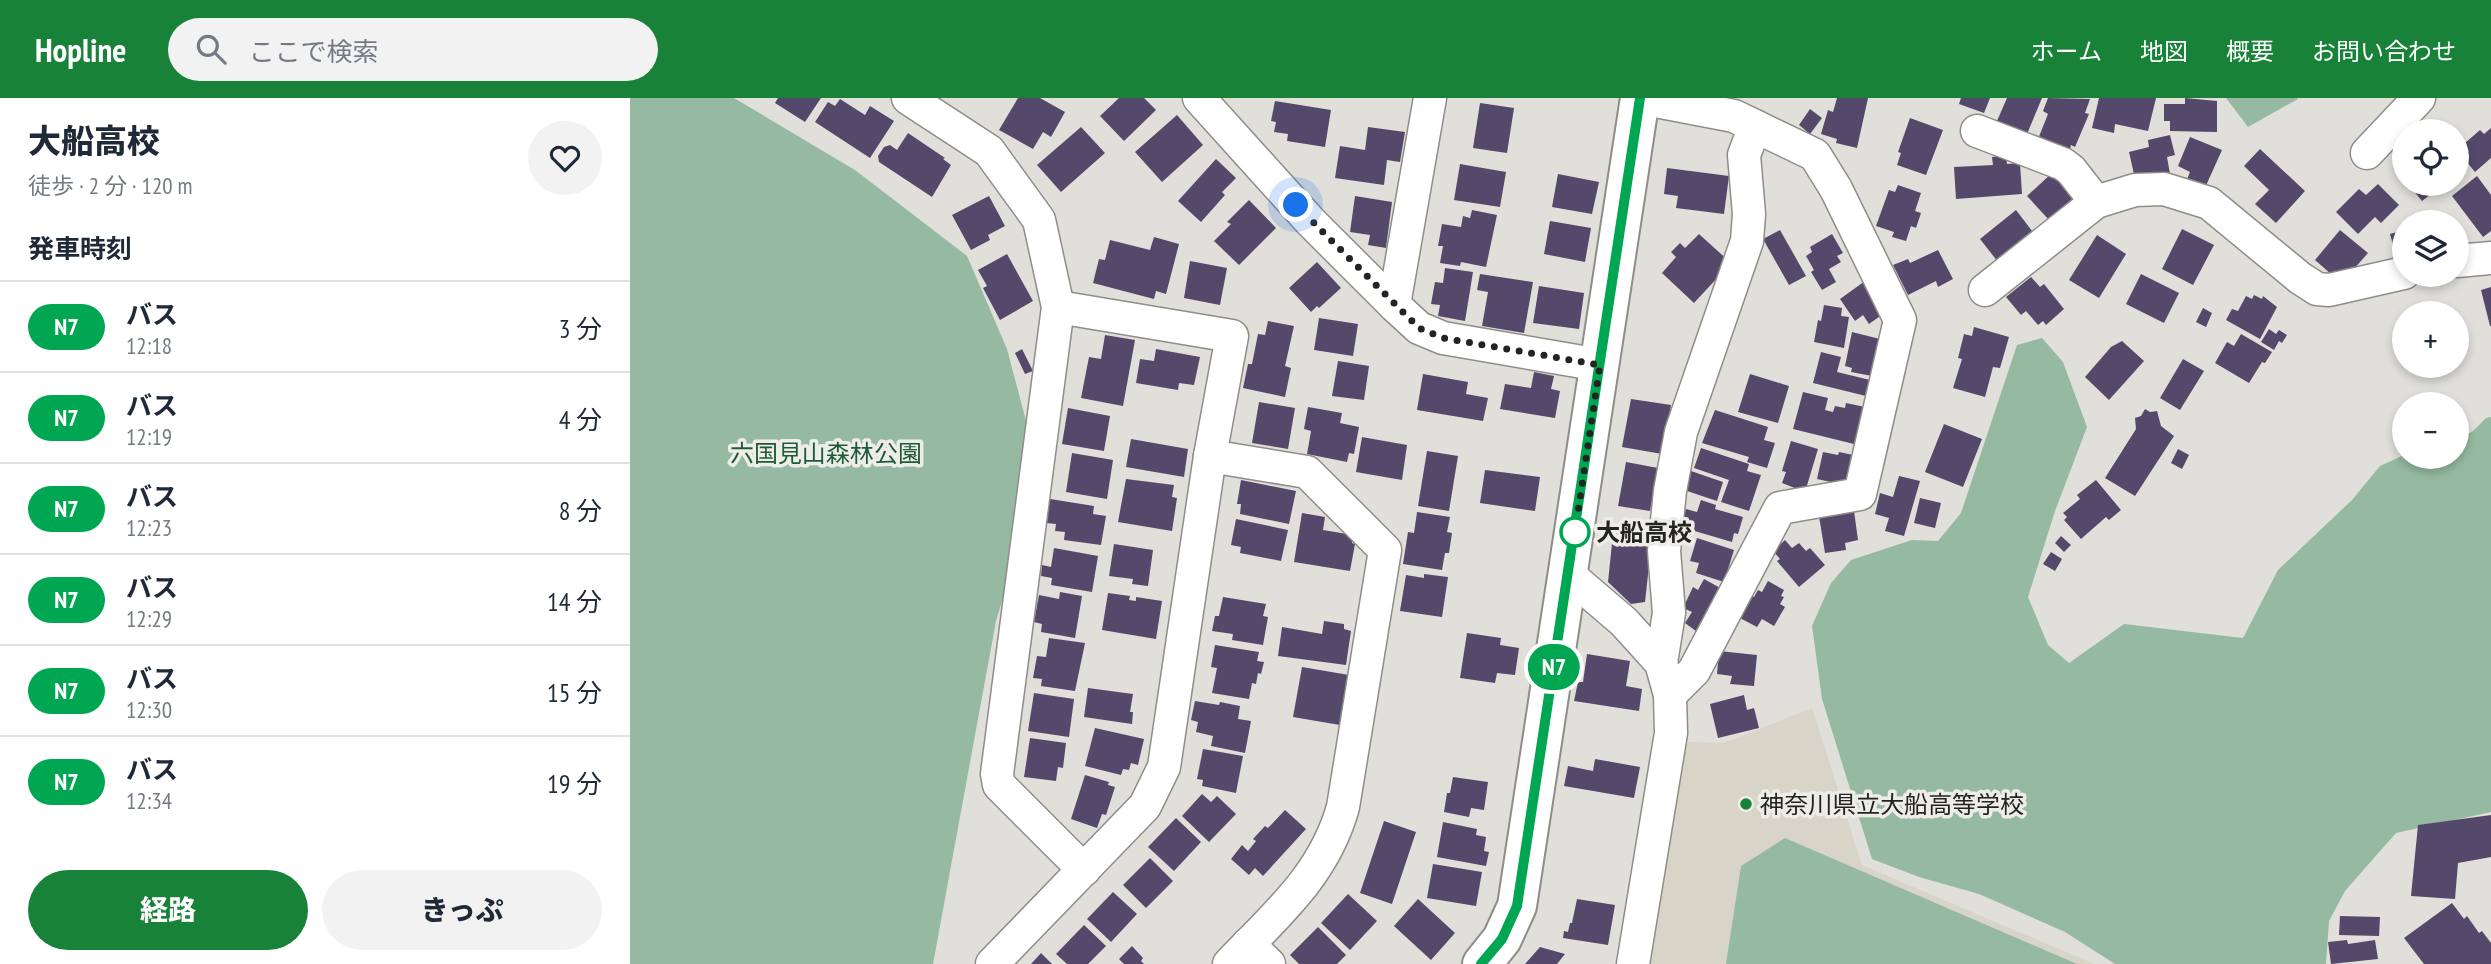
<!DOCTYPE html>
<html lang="ja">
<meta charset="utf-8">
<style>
:root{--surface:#fff;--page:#f2f2f3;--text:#1f2937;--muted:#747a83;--line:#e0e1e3;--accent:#188238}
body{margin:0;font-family:"PT Sans Narrow","Noto Sans JP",sans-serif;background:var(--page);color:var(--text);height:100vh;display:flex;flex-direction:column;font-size:26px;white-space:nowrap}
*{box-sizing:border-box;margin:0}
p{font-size:23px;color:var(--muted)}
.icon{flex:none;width:38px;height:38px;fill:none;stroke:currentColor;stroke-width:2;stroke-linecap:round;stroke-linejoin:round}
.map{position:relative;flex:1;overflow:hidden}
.panel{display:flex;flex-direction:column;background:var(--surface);width:630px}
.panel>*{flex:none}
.badge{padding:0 14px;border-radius:23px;font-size:24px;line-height:46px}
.tools{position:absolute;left:1762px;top:21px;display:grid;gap:14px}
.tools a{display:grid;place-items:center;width:77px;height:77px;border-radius:50%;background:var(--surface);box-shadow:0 4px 10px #0003;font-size:35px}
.you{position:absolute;width:35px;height:35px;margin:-18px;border:5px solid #fff;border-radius:50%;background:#1a73e8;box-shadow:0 0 0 10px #1a73e833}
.map>.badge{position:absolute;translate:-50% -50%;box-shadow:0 0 0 4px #fff}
h2{padding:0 28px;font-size:26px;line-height:63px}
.round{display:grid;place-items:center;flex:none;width:74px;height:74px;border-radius:37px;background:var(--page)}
.overview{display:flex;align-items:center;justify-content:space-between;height:119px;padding:0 28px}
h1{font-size:33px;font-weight:800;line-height:52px}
.cta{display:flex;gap:14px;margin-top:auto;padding:14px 28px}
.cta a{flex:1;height:80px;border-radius:42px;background:var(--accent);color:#fff;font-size:28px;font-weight:800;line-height:80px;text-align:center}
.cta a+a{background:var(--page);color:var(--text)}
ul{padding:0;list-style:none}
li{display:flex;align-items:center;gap:21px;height:91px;padding:0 28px;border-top:2px solid var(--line)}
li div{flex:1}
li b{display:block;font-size:26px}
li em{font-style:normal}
li .badge{min-width:77px;font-weight:700;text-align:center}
header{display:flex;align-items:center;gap:42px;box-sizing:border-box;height:98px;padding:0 35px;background:var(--accent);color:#fff}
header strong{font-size:33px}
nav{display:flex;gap:38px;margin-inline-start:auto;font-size:24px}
.search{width:490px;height:63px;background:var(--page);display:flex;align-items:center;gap:18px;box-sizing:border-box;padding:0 24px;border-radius:38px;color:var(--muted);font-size:26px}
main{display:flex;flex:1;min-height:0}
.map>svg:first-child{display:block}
</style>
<header>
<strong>Hopline</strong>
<div class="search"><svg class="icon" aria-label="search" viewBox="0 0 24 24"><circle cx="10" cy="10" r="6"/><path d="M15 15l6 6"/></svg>ここで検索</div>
<nav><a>ホーム</a><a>地図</a><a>概要</a><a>お問い合わせ</a></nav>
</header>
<main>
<section class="panel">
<div class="overview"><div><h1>大船高校</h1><p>徒歩 · 2 分 · 120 m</p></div><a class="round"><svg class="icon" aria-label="heart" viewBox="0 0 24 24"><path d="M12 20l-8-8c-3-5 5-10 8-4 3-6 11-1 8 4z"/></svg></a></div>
<h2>発車時刻</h2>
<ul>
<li><span class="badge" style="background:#00a651;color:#fff">N7</span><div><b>バス</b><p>12:18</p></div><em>3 分</em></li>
<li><span class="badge" style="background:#00a651;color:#fff">N7</span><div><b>バス</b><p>12:19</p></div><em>4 分</em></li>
<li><span class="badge" style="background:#00a651;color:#fff">N7</span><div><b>バス</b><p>12:23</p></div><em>8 分</em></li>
<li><span class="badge" style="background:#00a651;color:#fff">N7</span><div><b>バス</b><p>12:29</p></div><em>14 分</em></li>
<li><span class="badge" style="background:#00a651;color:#fff">N7</span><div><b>バス</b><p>12:30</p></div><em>15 分</em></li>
<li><span class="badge" style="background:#00a651;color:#fff">N7</span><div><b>バス</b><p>12:34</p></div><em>19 分</em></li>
</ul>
<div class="cta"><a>経路</a><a>きっぷ</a></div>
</section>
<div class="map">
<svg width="1861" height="866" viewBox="0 0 1861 866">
<rect width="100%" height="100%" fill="#e1dfd9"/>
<polygon fill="#d9d4c8" points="1182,610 1232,767 1464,866 990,866 1031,643 1094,645"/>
<g fill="#95baa1">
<polygon points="0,0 104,0 225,72 337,158 377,251 400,338 391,440 366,523 303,866 0,866"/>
<polygon points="1596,0 1667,0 1668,1 1618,29"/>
<polygon points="1412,240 1433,264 1457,329 1425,413 1398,499 1418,547 1439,565 1494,526 1613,540 1648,472 1722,402 1750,368 1774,357 1827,359 1827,341 1843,333 1856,320 1861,319 1861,714 1766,735 1715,793 1699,823 1696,866 1485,866 1435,834 1349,796 1289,779 1242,761 1192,601 1182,528 1201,485 1221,462 1282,442 1308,443 1331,415 1387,247"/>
<polygon points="1155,740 1447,866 1096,866 1111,768"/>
</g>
<g fill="#54496b">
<polygon points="148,0 191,0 175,24 145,5"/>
<polygon points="388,0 410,0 435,14 421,39 413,34 403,51 369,32"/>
<polygon points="489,0 514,0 526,12 494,43 470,18"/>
<polygon points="1207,0 1238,0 1227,50 1206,45 1207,41 1191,36 1198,12 1203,14"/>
<polygon points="1331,0 1360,0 1354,15 1329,6"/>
<polygon points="1377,0 1412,0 1397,36 1367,23"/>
<polygon points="1418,0 1460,1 1455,15 1459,16 1445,49 1441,47 1439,55 1408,41 1418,16 1413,13"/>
<polygon points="1469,0 1526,0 1518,33 1485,26 1484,35 1462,30"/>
<polygon points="1555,0 1587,3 1587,34 1540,33 1540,23 1534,23 1534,6 1555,6"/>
<polygon points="210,1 235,17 240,8 264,23 240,60 185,24 198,4 205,8"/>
<polygon points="645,3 701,12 695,49 657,43 658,36 644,34 646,24 641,23"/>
<polygon points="850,5 884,10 877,55 843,50"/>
<polygon points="1180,11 1192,20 1180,36 1169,27"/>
<polygon points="547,17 573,47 532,84 505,54"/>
<polygon points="1280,20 1313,32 1296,77 1267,67 1271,55 1268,54"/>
<polygon points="451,29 475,55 431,94 407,67"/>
<polygon points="738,29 775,34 770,64 757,62 754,87 705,80 710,48 735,52"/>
<polygon points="1861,30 1861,60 1845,74 1827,52 1850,32 1854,36"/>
<polygon points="278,35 315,60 313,61 321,67 302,99 249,64 248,58 254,49 260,47 267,52"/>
<polygon points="1540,37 1545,57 1537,59 1540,76 1506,85 1499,54 1519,49 1518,42"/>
<polygon points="1560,39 1592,52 1574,92 1556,84 1560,74 1548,68"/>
<polygon points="1630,51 1675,93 1646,125 1625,106 1639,92 1614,68"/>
<polygon points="1376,58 1377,66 1390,65 1392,96 1326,101 1324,69 1363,67 1362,59"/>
<polygon points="1827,59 1835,69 1827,75"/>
<polygon points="586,61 606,80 592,94 595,97 571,124 548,103"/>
<polygon points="830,66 876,74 870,109 824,102"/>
<polygon points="1037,70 1099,78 1094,116 1046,110 1048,98 1034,96"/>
<polygon points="1422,75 1444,100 1420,123 1397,98"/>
<polygon points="928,76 969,84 962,116 922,109"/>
<polygon points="1847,78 1861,97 1861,133 1853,139 1822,98"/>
<polygon points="1748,86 1769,107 1751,125 1745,119 1728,136 1706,114 1729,91 1736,97"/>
<polygon points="1778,86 1814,86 1792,103"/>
<polygon points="1268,87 1291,95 1285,113 1291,115 1286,130 1281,128 1276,143 1262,139 1264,134 1246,128 1259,92 1265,94"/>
<polygon points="359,98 375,128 358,137 360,142 341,152 322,117"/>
<polygon points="725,98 762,104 756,150 738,147 740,137 720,134"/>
<polygon points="619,102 646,130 609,167 584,143 601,126 597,124"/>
<polygon points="842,112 867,117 856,169 831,164 830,168 810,165 813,148 808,148 812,126 831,129 833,118 840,120"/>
<polygon points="1386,112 1406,138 1368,164 1350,141"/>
<polygon points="920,123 961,130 955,164 914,156"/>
<polygon points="1552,131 1584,147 1563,187 1532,171"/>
<polygon points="1150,132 1176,178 1159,187 1133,141"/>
<polygon points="1710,132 1738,155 1723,172 1701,176 1685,162"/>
<polygon points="1774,132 1774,163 1768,165 1760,136"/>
<polygon points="1069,136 1101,165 1064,205 1032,175 1046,159 1041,154 1050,145 1055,150"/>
<polygon points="1202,136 1213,155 1207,158 1211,164 1199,171 1206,184 1192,192 1181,174 1184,172 1176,158 1182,154 1180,149"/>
<polygon points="1467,137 1496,156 1469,200 1439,182"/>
<polygon points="524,139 549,146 536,196 526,193 524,201 463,185 469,161 475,162 480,142 520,152"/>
<polygon points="1308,152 1323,181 1308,189 1306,183 1278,197 1263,167 1278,161 1280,165"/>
<polygon points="377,156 403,203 370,222 353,190 357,188 348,172"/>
<polygon points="560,163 597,170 590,207 554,200"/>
<polygon points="687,164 711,190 689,210 687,208 681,214 659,190"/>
<polygon points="815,170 843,174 835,223 808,218 810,207 801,206 805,184 813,185"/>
<polygon points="850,176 903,184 894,235 852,228 858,194 847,192"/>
<polygon points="1511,176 1549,195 1534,225 1496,206"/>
<polygon points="1401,179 1410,189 1414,186 1434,211 1416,227 1413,223 1408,227 1396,213 1391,217 1376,199"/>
<polygon points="1235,183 1253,216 1239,226 1233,217 1225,223 1210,201"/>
<polygon points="909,188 954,195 949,231 903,225"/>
<polygon points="1861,189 1861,228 1860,228 1851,192"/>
<polygon points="1624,197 1632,201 1633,198 1647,209 1630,241 1596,222 1602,211 1608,213 1616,198 1622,201"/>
<polygon points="1194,207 1212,210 1211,218 1219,219 1214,250 1184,244 1188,222 1191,223"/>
<polygon points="1573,210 1582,215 1576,229 1566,224"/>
<polygon points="689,220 728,226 723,258 684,252"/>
<polygon points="638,223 664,228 655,268 661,270 655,299 613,290 618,266 622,266 628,236 635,237"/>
<polygon points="1344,229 1379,239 1370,270 1363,269 1355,299 1323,290 1332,261 1328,260 1334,236 1342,238"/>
<polygon points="1639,231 1646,236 1649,232 1657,237 1652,245 1649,243 1644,252 1631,244"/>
<polygon points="1222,234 1250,241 1242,278 1221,274 1222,270 1215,268"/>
<polygon points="1611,236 1642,254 1635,265 1632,264 1619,285 1585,265 1597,244 1604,248"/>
<polygon points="475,237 505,242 493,308 451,300 459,259 471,261"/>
<polygon points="1492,243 1514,263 1479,302 1455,279 1481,249"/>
<polygon points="392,251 403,273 395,276 385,255"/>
<polygon points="526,251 570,259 564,287 549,285 548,292 506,285 510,261 524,263"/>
<polygon points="1191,254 1211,259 1207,274 1240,282 1236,298 1183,285"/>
<polygon points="1553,261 1574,273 1550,312 1530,300"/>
<polygon points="708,263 739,268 734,302 702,298"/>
<polygon points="904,274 924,278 921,291 930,293 925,320 870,311 875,286 901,290"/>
<polygon points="793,276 838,284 836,296 858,300 853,323 787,312"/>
<polygon points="1120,276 1159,288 1148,325 1108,314"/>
<polygon points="1173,294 1198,300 1195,312 1203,314 1205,308 1215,310 1216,305 1235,309 1228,347 1163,331"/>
<polygon points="1001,301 1041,307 1032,356 992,349"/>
<polygon points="629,304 665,310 658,351 622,345"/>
<polygon points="678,309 712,315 710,325 729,329 724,356 719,355 717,364 677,356 681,333 674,331"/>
<polygon points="438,310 480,318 474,353 432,346"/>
<polygon points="1515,311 1520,314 1527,313 1531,328 1544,338 1505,398 1475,380 1506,331 1505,320 1511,318"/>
<polygon points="1085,312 1138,329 1134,342 1145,345 1137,370 1117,364 1119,359 1072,345"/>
<polygon points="1314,326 1352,341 1333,389 1295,374"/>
<polygon points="732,339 777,347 772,382 726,374"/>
<polygon points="501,341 558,351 554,379 496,369"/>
<polygon points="1161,343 1188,351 1175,394 1152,385 1156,374 1152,373"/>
<polygon points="1071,350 1119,366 1117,373 1131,377 1119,413 1091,404 1099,382 1064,370"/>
<polygon points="1548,351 1559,357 1552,371 1541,365"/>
<polygon points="797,353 828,358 819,413 788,408"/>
<polygon points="1193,354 1208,357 1209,354 1228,358 1224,374 1219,373 1215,387 1187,381"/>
<polygon points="442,355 483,362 477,401 436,394"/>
<polygon points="996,364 1028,370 1020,413 988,408"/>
<polygon points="855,372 910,379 905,413 850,405"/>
<polygon points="1058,372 1093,384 1087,403 1051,391"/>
<polygon points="1269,378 1290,383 1274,438 1255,433 1259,420 1245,416 1250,395 1263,399"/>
<polygon points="496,381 544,387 542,399 547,400 542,433 488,424"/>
<polygon points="611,382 666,393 659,426 610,416 611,406 607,406"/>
<polygon points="1466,382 1491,412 1479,422 1476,419 1451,441 1434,422 1437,419 1433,415 1450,401 1447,397"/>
<polygon points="1290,400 1311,405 1305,430 1284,425"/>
<polygon points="420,401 464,408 463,416 476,418 471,447 434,442 435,434 425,433 426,426 416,425"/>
<polygon points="1071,402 1086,407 1085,411 1113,419 1108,436 1104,435 1102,444 1051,429 1056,411 1067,414"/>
<polygon points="1224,413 1228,442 1215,445 1216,452 1195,455 1189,418"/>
<polygon points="787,414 820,419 817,434 822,435 819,455 815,455 812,472 773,466 778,434 784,435"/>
<polygon points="672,415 695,419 693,432 723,437 722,445 725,446 720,473 664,464"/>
<polygon points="606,421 658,432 651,463 610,455 611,449 601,447"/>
<polygon points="984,426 1023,431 1015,504 1001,506 978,484"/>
<polygon points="1431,438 1441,447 1434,454 1425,445"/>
<polygon points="1067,440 1104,452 1094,484 1066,475 1069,465 1060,463"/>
<polygon points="1155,442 1162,450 1169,445 1176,453 1180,450 1195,467 1169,489 1147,463 1150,461 1143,453"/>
<polygon points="484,446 523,452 518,488 502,486 503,481 479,478"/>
<polygon points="424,450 468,458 462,494 421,487 422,480 411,478 412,467 421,469"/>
<polygon points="1421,454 1432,461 1425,473 1413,466"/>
<polygon points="794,476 818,479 812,519 770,513 776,477 794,480"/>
<polygon points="1074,481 1094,492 1070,536 1055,525 1062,514 1053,510 1063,489 1068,492"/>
<polygon points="1138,483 1154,492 1151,498 1154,499 1150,506 1155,509 1144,528 1132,521 1127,529 1108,519 1121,497 1124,499 1128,492 1132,494"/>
<polygon points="430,494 452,498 445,540 411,534 412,526 404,524 409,497 429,501"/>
<polygon points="478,495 500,498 499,502 506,503 506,499 532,503 526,541 472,532"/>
<polygon points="593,499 636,506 633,518 638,519 633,547 602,542 603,536 582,533 585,518 589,518"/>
<polygon points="694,523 714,526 714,531 721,533 716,567 648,558 652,529 692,536"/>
<polygon points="837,535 871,540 870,547 889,550 885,577 867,575 865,585 830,580"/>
<polygon points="419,540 455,545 445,593 411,588 412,581 403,580 407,558 416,559"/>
<polygon points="585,547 629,554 627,563 634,564 631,576 628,575 626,586 622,585 619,601 582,595 587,570 581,569"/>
<polygon points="1089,553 1127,557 1124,588 1100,586 1102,578 1087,576"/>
<polygon points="957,556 1000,563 996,588 1012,591 1009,613 944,603 948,584 953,584"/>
<polygon points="672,569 719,577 710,627 663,619"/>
<polygon points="458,590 503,596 500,614 503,614 502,626 454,619"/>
<polygon points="404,595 444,601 439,639 398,633"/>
<polygon points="1114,597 1117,612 1124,610 1129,630 1088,640 1080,606"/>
<polygon points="565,603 589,607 590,604 610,608 608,621 621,623 615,655 581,648 583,638 566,634 568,624 561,622"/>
<polygon points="465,630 514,641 508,667 501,665 499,672 493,671 491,677 455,668"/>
<polygon points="400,640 436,645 433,670 428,669 426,683 394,679"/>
<polygon points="573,651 613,658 606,695 572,688 573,682 567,681"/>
<polygon points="965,661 1010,669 1004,700 934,688 938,668 963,673"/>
<polygon points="455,677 479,684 478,687 485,689 476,717 472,716 467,730 441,721"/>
<polygon points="823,679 858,684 854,712 841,710 839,719 814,714 817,695 820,695"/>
<polygon points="572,696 581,704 587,698 606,716 579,744 552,718"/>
<polygon points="655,712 676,731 633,778 625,770 619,777 601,761 612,747 618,753 626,743 623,741 635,728 638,730"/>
<polygon points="1861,717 1861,759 1828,765 1825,801 1781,798 1788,727"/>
<polygon points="546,720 571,744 544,773 518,749"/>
<polygon points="754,723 786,734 762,806 730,795"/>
<polygon points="813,724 847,731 846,737 856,739 854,753 859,754 856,768 807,759"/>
<polygon points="520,760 543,783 516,810 493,787"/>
<polygon points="803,766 852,774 846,808 797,800"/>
<polygon points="483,794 507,816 481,844 457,821"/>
<polygon points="718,796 747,823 720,852 691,825"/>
<polygon points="788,801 825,835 801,862 764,828"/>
<polygon points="947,801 985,807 978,847 933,840 934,833 938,834 940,825 942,825"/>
<polygon points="1822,805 1834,821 1837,818 1849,835 1852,833 1861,845 1861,866 1794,866 1774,840"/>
<polygon points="1710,818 1750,819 1749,838 1709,837"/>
<polygon points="454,827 476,848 458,866 437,866 426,856"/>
<polygon points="688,829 716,857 707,866 669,866 660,857"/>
<polygon points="1717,842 1718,846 1745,842 1748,861 1701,866 1698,844"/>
<polygon points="502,848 513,860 511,863 514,866 494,866 489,861"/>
<polygon points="910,849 935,856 927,866 895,866"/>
<polygon points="411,855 422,866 401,866"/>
</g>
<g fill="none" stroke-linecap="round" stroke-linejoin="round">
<defs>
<g id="minor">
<polyline points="278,0 359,53 409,122 428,209 367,676 369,687 454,772"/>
<polyline points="569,0 681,124 764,207 789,230 813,240 970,267"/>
<polyline points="1010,0 1104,18 1185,57 1206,91 1270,222 1230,396 1150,410 1064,573 1040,597"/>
<polyline points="1347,33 1433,66 1441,72 1466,104"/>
<polyline points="1737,55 1789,0"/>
<polyline points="1827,163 1861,160"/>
<polyline points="1355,192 1466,104 1505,92 1534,91 1579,105 1670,180 1687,191 1699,192 1774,175"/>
<polyline points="764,207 800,0"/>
<path d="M580,358L677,374L755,452L713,709C694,777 647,816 599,866"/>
<polyline points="939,477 994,524 1031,565 1040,597 1041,635 1003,866"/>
<polyline points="1031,565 1039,515 1034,453 1040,393 1051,334 1117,143 1119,116 1114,57 1125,28"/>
<polyline points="618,846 639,866"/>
<polyline points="362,866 515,708 534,669 580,358 602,238 428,209"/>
</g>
<polyline id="tertiary" points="852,866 872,841 887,808 1010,0"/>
</defs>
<use href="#minor" stroke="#8f8d88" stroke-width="35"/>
<use href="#tertiary" stroke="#8f8d88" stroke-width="42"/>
<use href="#minor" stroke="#fff" stroke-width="32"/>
<use href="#tertiary" stroke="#fff" stroke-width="38"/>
</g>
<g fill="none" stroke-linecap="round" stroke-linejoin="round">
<defs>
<polyline id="line" points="851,866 872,841 887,808 1010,0"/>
</defs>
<use href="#line" stroke="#fff" stroke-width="16"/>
<use href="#line" stroke="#00a651" stroke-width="10"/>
<polyline stroke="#232321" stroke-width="7" stroke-dasharray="0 12.6" points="666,107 789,230 813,240 970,267 945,434"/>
</g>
<circle fill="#fff" stroke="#00a651" stroke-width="3.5" cx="945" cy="434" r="14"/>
<circle fill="#188238" stroke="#eeece6" stroke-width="2.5" cx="1116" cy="706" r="7"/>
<g text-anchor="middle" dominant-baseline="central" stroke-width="7" stroke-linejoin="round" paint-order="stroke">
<g font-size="24" fill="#1d5a37" stroke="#eeece6">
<text x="196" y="355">六国見山森林公園</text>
</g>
<g font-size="24" font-weight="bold" fill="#232321" stroke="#eeece6" text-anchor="start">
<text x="966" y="434">大船高校</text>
</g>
<g font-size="24" fill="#232321" stroke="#eeece6" text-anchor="start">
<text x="1130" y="706">神奈川県立大船高等学校</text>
</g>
</g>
</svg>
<div class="tools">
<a><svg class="icon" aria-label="locate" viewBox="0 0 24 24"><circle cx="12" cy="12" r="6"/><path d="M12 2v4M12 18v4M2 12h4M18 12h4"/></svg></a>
<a><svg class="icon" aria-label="layers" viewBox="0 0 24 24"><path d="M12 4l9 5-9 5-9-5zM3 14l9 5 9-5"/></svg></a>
<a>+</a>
<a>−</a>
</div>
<div class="you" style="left:666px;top:107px"></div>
<b class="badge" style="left:924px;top:569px;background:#00a651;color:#fff">N7</b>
</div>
</main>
